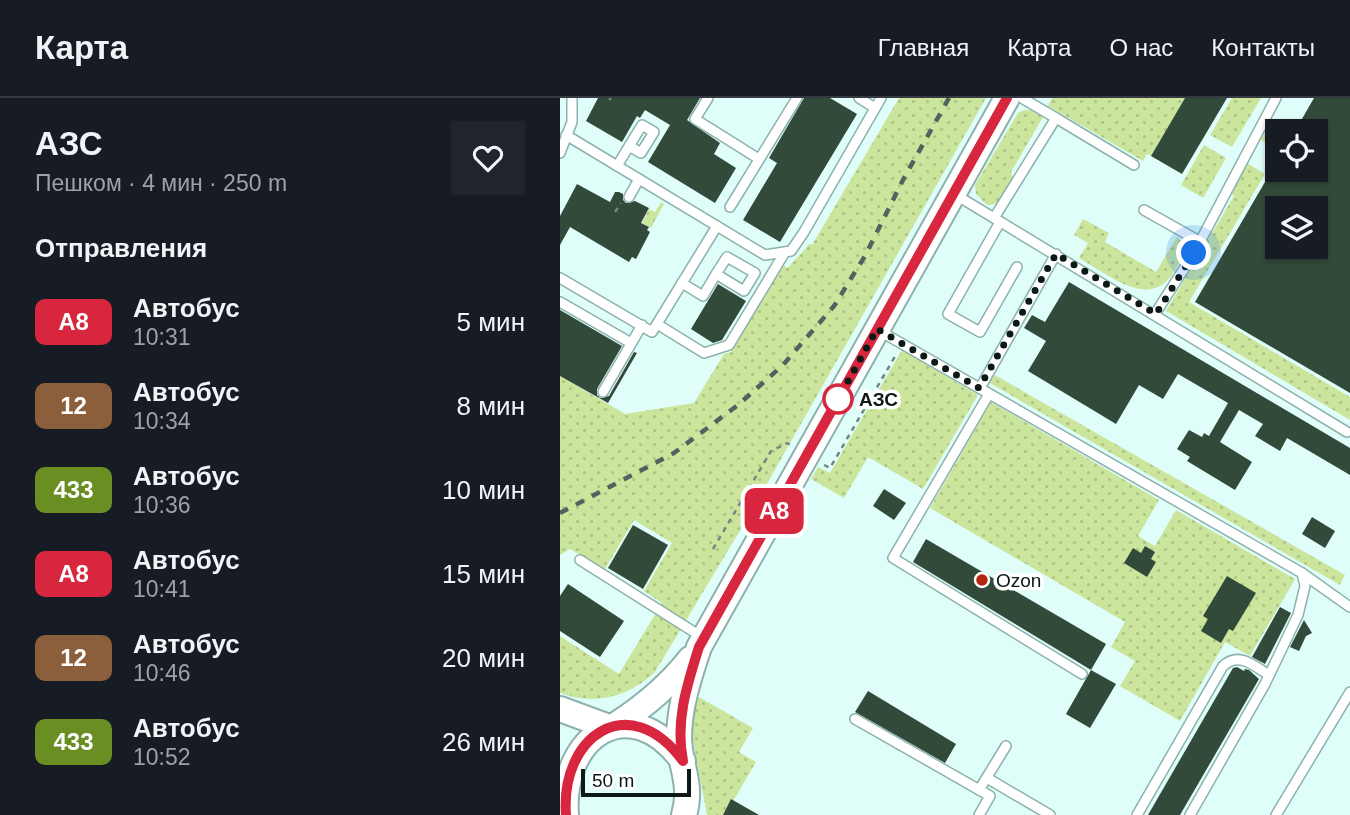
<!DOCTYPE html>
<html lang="ru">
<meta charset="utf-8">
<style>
:root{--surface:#171b24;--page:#20242c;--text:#f1f3f6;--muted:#9ea1a6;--line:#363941}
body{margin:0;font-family:Arial,sans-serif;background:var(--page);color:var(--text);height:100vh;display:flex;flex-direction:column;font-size:26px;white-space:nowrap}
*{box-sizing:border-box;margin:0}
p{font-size:23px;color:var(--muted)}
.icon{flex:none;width:38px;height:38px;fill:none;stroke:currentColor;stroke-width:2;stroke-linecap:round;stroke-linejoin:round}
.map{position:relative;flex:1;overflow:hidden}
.details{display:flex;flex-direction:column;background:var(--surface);width:560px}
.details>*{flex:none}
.badge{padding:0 14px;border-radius:10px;font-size:24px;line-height:46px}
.tools{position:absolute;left:705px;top:21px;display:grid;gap:14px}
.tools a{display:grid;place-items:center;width:63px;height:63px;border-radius:0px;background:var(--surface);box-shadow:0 2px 5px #0004;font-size:35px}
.scale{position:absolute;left:21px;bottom:18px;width:110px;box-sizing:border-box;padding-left:7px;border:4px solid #0b1917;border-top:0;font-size:19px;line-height:24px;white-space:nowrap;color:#0b1917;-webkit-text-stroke:5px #fff;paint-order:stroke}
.you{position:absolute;width:35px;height:35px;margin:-18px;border:5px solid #fff;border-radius:50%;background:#1a73e8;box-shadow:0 0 0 10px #1a73e833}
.map>.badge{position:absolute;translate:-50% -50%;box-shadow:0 0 0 4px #fff}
h2{padding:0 35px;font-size:26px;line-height:63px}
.round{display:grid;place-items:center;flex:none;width:74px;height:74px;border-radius:0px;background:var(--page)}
.headline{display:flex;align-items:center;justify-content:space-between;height:119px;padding:0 35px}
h1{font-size:33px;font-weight:600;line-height:52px}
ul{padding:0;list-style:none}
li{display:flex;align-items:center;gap:21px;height:84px;padding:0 35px}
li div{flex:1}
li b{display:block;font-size:26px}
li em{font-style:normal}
li .badge{min-width:77px;font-weight:700;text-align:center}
header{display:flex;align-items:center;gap:42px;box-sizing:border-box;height:98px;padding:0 35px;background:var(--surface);border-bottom:2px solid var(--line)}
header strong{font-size:33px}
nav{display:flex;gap:38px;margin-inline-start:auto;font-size:24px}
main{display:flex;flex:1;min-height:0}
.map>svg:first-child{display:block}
</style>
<header>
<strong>Карта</strong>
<nav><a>Главная</a><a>Карта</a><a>О нас</a><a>Контакты</a></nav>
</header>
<main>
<section class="details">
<div class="headline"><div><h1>АЗС</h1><p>Пешком · 4 мин · 250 m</p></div><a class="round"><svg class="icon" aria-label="heart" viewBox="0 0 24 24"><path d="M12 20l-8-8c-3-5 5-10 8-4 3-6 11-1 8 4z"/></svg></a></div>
<h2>Отправления</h2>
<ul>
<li><span class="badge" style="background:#d7263d;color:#fff">А8</span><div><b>Автобус</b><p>10:31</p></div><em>5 мин</em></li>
<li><span class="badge" style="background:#8b5e3c;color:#fff">12</span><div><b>Автобус</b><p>10:34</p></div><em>8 мин</em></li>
<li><span class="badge" style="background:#6b8e23;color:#fff">433</span><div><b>Автобус</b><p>10:36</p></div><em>10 мин</em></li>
<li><span class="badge" style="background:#d7263d;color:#fff">А8</span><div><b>Автобус</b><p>10:41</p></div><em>15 мин</em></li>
<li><span class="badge" style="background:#8b5e3c;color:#fff">12</span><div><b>Автобус</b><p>10:46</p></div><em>20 мин</em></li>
<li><span class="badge" style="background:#6b8e23;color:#fff">433</span><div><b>Автобус</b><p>10:52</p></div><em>26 мин</em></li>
</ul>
</section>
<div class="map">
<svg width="790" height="717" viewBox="0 0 790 717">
<defs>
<pattern id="grass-dots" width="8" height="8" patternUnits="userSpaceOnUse" patternTransform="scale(1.75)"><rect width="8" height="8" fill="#cce59c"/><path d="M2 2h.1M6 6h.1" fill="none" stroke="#aec486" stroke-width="1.8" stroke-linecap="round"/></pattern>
</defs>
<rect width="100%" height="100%" fill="#dffefa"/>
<g fill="url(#grass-dots)">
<path d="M339,0H426L187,421L95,574C69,599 34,608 0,595V538L59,576L102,505L84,493L112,445L74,422L45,471L10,451L0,457V278L65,316L134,305L164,256L171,254L223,167L228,170C235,160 243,155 249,146L252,147Z"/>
<polygon points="492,0 625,0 591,58 587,56 583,63 488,8"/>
<polygon points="672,0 701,0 672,49 650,37"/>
<path d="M464,12H471L483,19L451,74L453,81C447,92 442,108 427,107L416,96L415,87L458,15Z"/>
<polygon points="709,28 719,33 717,52 701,42"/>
<polygon points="644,47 666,60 643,100 621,87"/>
<polygon points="687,65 705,76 629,204 790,299 790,322 606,213 674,98 670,95"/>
<polygon points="101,104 104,106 91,130 82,125 89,111 95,114"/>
<path d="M523,121L549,135L545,144L596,174L617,139L626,146C626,157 618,166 613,175C590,213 546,175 519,160L528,145L514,137Z"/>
<polygon points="342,252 418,297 363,391 308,359 284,400 251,381 258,369 270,375"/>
<polygon points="433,276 785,477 780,487 428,284"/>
<polygon points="431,304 599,402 578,438 595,448 616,412 735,481 690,558 665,544 620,623 560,588 575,563 551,549 565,524 370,410"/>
<polygon points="139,599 193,630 179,654 196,664 165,717 147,717 128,617"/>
</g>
<g fill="#324a3a" fill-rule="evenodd">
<polygon points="38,0 140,0 127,22 160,45 154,56 176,70 155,105 88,64 110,27 85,12 80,20 77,18 62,44 26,23"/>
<polygon points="244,0 270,0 297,16 220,144 183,122 217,65 209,60"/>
<polygon points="625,0 667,0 622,76 591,58"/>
<path d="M754,0H790V295L635,204L712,72H756V33H735ZM718,110H756V149H718Z"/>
<polygon points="17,86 50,104 55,94 59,94 63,96 63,102 66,105 75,103 89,110 81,125 89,129 87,132 90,134 76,161 72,159 69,164 10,129 0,147 0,118"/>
<polygon points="509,184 790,350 790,377 727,340 720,353 695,338 703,326 679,312 660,344 692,364 675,392 627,363 630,359 617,351 629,332 642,339 644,335 649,338 668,305 618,276 603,301 579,287 556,326 468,273 486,243 464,230 472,217 485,224"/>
<polygon points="158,186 186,203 162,242 153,245 131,231"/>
<polygon points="0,212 62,248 37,291 37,297 40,300 49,298 74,254 77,255 48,305 0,278"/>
<polygon points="324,391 346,405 334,422 313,408"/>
<polygon points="752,419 775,433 765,450 742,436"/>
<polygon points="73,427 108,447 83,491 48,470"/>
<polygon points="366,441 546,546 531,572 353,464"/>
<polygon points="585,448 595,454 591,461 596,464 587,479 564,465 573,450 581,455"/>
<polygon points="667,478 696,495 673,533 669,531 661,545 641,533 648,521 643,518"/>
<polygon points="8,486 64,523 40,559 0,533 0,498"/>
<polygon points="720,509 731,515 705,566 692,559"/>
<polygon points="744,522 752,535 746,538 739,553 730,549"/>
<polygon points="677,569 684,573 685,571 689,572 699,581 620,717 588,717 673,570"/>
<polygon points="531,572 556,586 530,630 506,616"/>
<polygon points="308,593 396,646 385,665 295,614"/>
<polygon points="171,701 199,717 163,717"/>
</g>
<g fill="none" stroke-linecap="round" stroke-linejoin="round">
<defs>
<g id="lane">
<polyline points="148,0 135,21 199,61"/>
<polyline points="299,0 315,10"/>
<polyline points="496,20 574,67"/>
<polyline points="6,37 205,157 231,153 244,134 321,0"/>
<polyline points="0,55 12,24 12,0"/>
<polyline points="57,68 82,27 94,34 81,55 69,48"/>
<polyline points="396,97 787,334"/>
<polyline points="69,99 79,81"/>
<polyline points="170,109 237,0"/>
<polyline points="584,112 639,143"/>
<polyline points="434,120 496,20 462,0"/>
<polyline points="440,124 388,216 420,234 457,169"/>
<polyline points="0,180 92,234 157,128"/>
<polyline points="122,185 143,198 156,176 184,193 195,175 167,159 156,176"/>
<polyline points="0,204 71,245"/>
<polyline points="595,216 634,155 716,0"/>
<polyline points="97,226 144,255 169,247 225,154"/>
<polyline points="318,232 742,475 745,488 738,517 705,586 630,717"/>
<polyline points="420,290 496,156"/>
<polyline points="43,294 82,227"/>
<polyline points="429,296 333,460 522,576"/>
<polyline points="20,462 142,539"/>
<polyline points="742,475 790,509"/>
<polyline points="295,621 430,698 419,717"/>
<polyline points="427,680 490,717"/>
<polyline points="419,692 446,648"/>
<path d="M577,717L663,568C679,553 694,568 709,577"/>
<polyline points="716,717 790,594"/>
</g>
<g id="secondary">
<polyline points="0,611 46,628"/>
<path d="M57,626C86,607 109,588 130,561"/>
<path d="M6,717C0,639 69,590 123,663"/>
<path d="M124,717C133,687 120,669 119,641C119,609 129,579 139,549L447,0"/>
</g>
</defs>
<use href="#lane" stroke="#8db2ad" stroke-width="12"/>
<use href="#secondary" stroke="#8db2ad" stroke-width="28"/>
<g stroke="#718784" stroke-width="2.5" stroke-dasharray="5 5" stroke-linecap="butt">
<polyline points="49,2 51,0"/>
<polyline points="55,114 61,105"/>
<polyline points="264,367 270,370 337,255"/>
<polyline points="153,451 211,353 227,345 231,347"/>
</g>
<use href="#lane" stroke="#fff" stroke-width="9"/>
<use href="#secondary" stroke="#fff" stroke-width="24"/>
<polyline stroke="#506360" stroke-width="4.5" stroke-dasharray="9 9" stroke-linecap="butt" points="0,415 114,355 178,307 223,267 274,208 305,158 344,80 389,0"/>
</g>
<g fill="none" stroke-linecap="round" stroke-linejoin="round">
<defs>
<path id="line" d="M6,717C0,638 69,590 123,663C115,623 127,587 139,549L447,0"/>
</defs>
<use href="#line" stroke="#fff" stroke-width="16"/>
<use href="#line" stroke="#d7263d" stroke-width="10"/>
<polyline stroke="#0b1917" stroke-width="7" stroke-dasharray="0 12.6" points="278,301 277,303 317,231 419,290 496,156 596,216 634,155"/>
</g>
<circle fill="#fff" stroke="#d7263d" stroke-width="3.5" cx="278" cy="301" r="14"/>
<circle fill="#b32614" stroke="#fff" stroke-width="2.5" cx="422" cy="482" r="7"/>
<g text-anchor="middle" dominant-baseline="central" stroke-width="7" stroke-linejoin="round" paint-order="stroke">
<g font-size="19" font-weight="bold" fill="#0b1917" stroke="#fff" text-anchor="start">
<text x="299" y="301">АЗС</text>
</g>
<g font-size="19" fill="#0b1917" stroke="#fff" text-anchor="start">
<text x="436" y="482">Ozon</text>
</g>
</g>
</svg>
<div class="tools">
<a><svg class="icon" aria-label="locate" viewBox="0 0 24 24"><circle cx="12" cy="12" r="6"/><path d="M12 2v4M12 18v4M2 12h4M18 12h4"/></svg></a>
<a><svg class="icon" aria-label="layers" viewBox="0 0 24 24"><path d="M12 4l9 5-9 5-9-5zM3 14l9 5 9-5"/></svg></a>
</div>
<div class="scale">50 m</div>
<div class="you" style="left:634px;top:155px"></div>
<b class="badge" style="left:214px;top:413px;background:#d7263d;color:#fff">А8</b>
</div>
</main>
